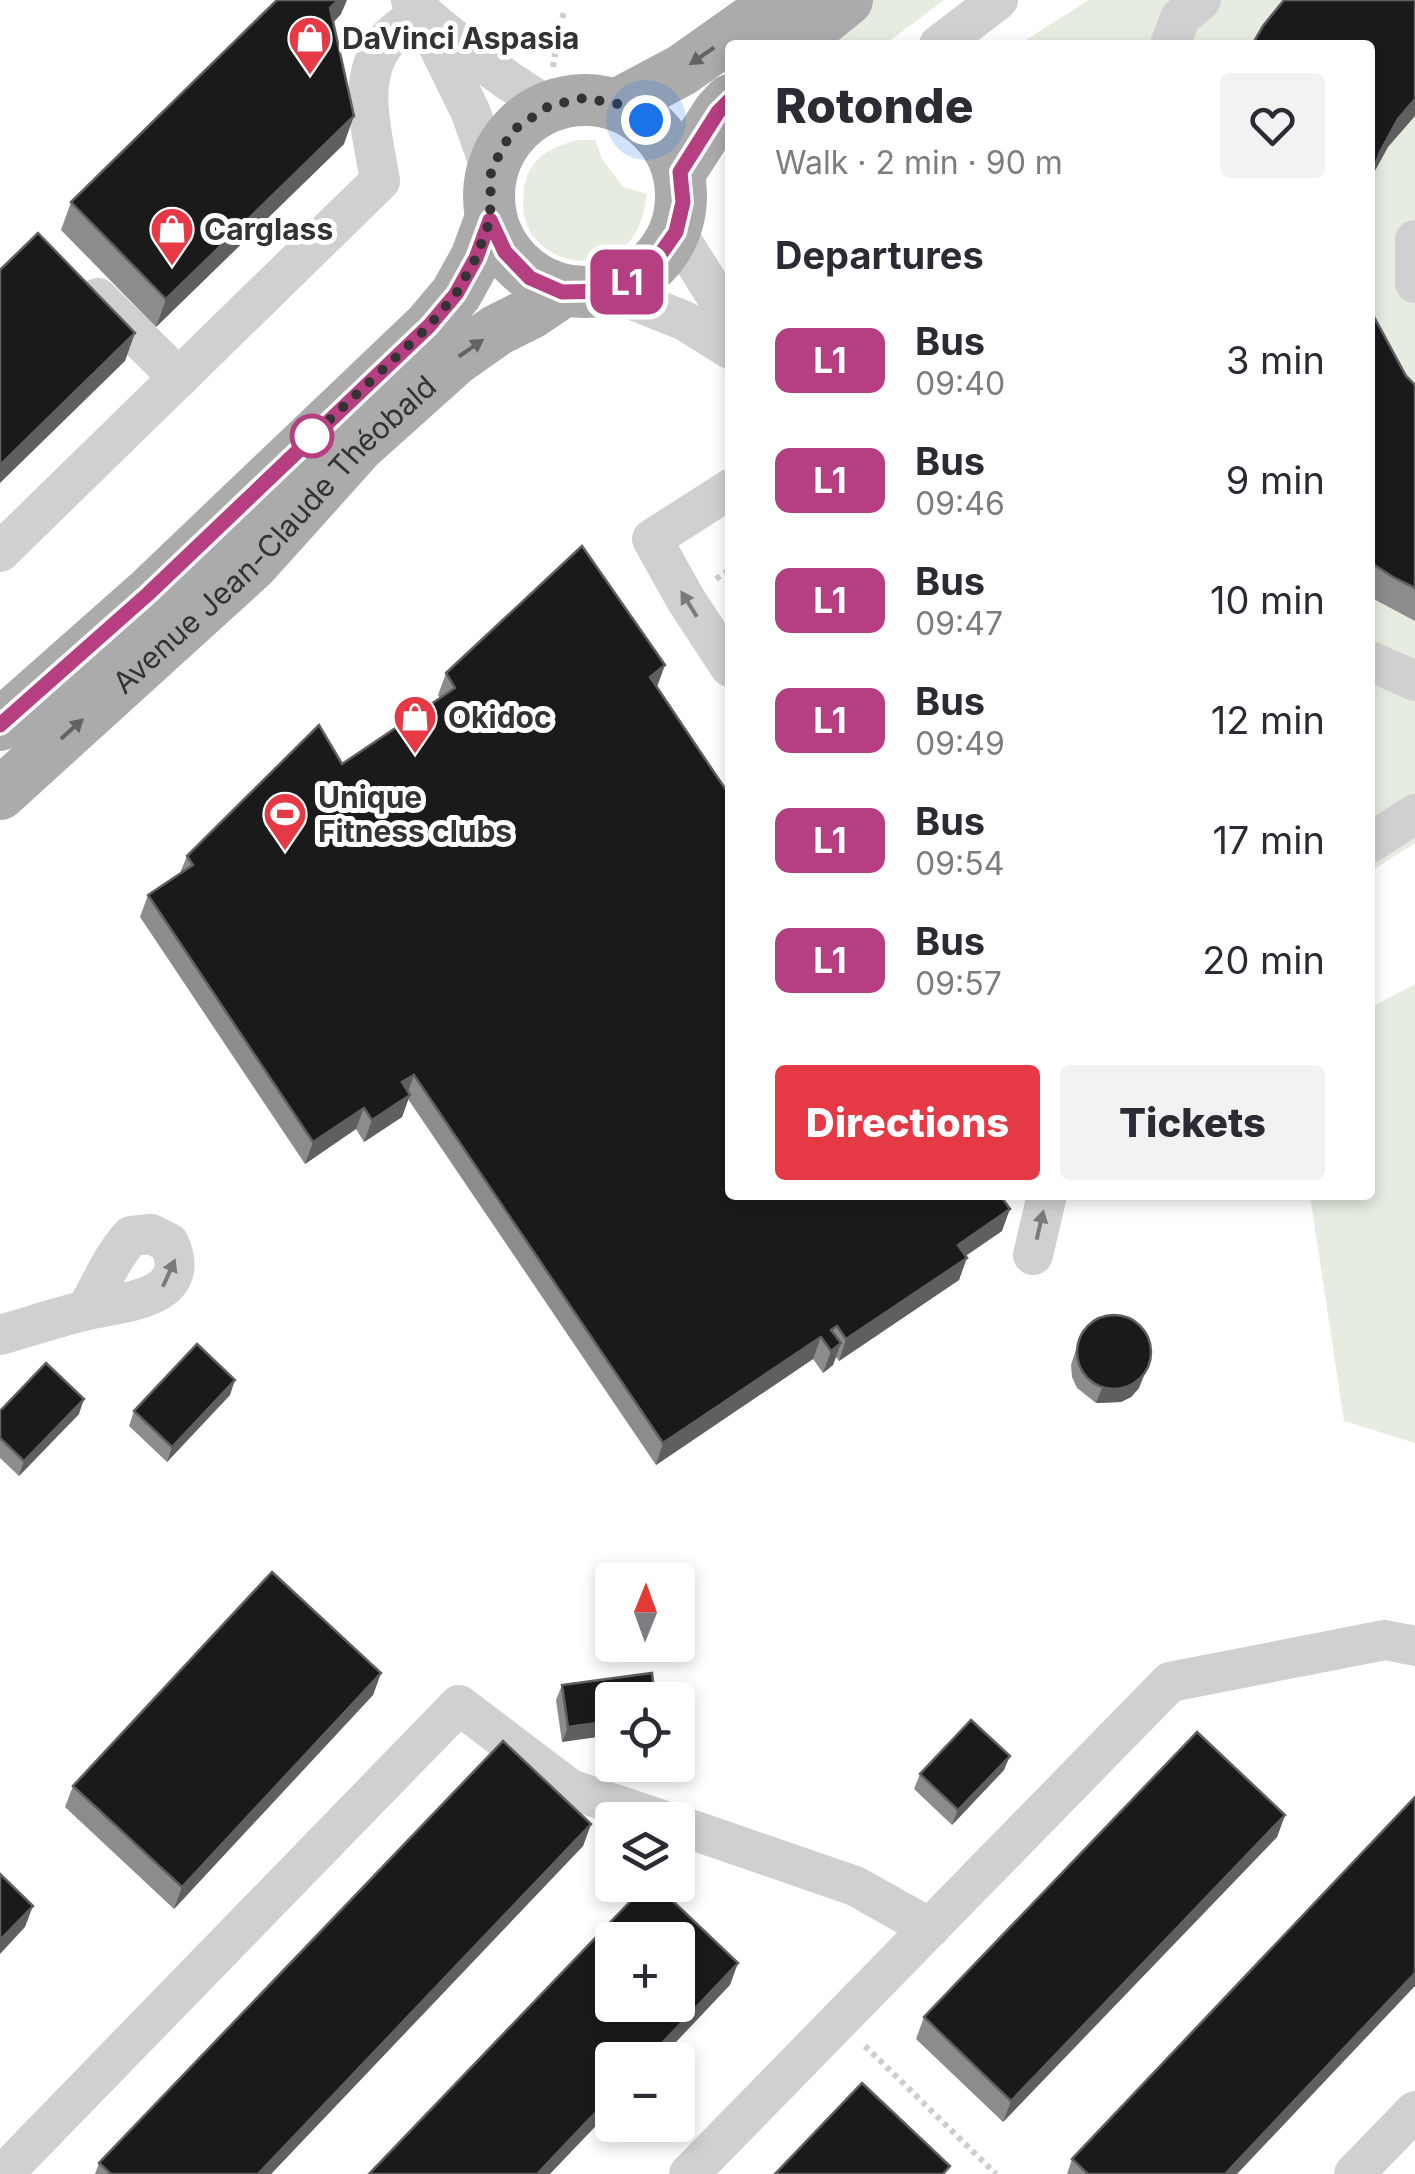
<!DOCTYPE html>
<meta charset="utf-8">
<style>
:root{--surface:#fff;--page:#f2f2f3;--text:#2b2b33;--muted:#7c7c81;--accent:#e63946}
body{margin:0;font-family:Inter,sans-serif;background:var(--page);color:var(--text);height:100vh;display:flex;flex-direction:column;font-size:38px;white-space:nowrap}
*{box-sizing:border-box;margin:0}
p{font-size:32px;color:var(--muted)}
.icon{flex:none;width:55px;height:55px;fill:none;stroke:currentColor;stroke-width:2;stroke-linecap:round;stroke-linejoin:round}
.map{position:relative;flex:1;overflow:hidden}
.side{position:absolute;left:725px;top:40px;width:650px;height:1160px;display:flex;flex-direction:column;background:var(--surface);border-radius:10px;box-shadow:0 5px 15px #0003}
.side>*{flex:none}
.badge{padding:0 20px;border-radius:15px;font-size:35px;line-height:65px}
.needle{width:65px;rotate:1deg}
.tools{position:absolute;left:595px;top:1562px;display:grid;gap:20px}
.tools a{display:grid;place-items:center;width:100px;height:100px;border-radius:10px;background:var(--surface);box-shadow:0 5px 15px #0003;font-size:50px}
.you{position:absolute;width:50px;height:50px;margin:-25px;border:8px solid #fff;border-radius:50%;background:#1a73e8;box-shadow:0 0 0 15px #1a73e833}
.map>.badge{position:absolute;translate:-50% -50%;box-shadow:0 0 0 5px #fff}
h2{padding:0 50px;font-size:38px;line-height:90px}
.round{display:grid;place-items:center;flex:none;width:105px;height:105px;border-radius:10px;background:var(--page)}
.head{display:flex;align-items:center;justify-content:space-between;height:170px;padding:0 50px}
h1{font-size:48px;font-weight:800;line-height:75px}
.primary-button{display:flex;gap:20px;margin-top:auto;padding:20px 50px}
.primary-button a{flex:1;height:115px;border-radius:10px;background:var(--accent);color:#fff;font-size:40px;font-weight:800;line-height:115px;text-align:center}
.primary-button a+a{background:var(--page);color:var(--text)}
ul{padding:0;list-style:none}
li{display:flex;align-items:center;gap:30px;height:120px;padding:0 50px}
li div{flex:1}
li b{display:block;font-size:38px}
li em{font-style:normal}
li .badge{min-width:110px;font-weight:700;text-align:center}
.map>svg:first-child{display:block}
</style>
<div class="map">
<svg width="1415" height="2174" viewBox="0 0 1415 2174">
<rect width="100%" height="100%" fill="#fff"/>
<g fill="#e6ecdf">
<polygon points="873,0 944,0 884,45 820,45"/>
<polygon points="1089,0 1415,0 1415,843 1370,872 1370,45 1018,45"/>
<path d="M578,140H595L602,159L623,187L647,194C644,209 642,225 632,238C607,274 546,266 528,227C522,215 523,201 524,189C528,158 551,147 578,140Z"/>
<polygon points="1415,984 1415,1443 1344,1421 1310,1195 1370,1195 1370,1008"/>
</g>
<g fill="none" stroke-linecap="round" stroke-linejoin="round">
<g stroke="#cdcdcd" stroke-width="6" stroke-dasharray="5 5" stroke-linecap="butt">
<polyline points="553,67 559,29 565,9"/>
<polyline points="716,579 730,569"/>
<polyline points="865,2046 996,2174"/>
</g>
<g stroke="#d0d0d0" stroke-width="40">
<path d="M411,0C424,16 441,29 458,42C487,66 516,88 549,106"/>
<polyline points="430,29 471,113 491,170"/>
<polyline points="939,45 998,0"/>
<polyline points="1170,45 1180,18 1201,0"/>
<polyline points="676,232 730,318"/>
<polyline points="1415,240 1415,283"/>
<polyline points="610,291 685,321 730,349"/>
<polyline points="98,298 179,378"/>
<polyline points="730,489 652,539 686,600 730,667"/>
<path d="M0,552L380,181C373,134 353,75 390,37C399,28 411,20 421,12"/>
<polyline points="1370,661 1415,681"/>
<polyline points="1370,843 1415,814"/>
<polyline points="1033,1255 1047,1195"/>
<path d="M0,1335C28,1327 55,1318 83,1311C118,1302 196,1301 169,1243L151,1234L131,1236C111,1258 101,1285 86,1310"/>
<polyline points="678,1825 855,1886 930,1928"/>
<polyline points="3,2174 459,1705 570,1789 662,1820"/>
<polyline points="689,2174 1170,1682 1385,1640 1415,1646"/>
<polyline points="1354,2174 1415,2111"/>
</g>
<g stroke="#ababab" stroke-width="52">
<polyline points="791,45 847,0"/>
<circle cx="585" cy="196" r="96"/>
<polyline points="618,104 682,70 781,0"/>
<polyline points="680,172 718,113 730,100"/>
<polyline points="0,725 148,594 429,326 456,294 476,258 490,220"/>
<path id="s1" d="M0,794L253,564L359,446L456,359L497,330L531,313L562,292"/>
</g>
</g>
<g fill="#8c8c8c">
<polygon points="341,14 333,23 344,144 156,327 61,230 71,202"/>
<polygon points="1370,304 1372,313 1406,376 1415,385 1415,621 1370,597"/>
<polygon points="446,673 656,687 1002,1231 966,1256 959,1280 839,1361 836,1357 833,1365 823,1373 813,1359 656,1465 408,1099 402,1117 364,1142 356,1129 305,1164 140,917 148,895 180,873 187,856 342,764 440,698 438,695"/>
<polygon points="1080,1337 1139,1388 1131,1397 1121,1402 1096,1403 1077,1388 1072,1377 1071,1365"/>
<polygon points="230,1395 167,1462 129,1426 134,1411"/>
<polygon points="0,1411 79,1414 19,1476 0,1458"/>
<polygon points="381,1673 373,1695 174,1909 65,1807 73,1786"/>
<polygon points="652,1673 562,1742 556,1700 562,1685"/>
<polygon points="1004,1770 952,1825 914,1789 920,1774"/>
<polygon points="1285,1815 1277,1837 1003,2122 916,2039 924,2017"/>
<polygon points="591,1824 583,1846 271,2174 95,2174 99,2163"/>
<polygon points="1072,2159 1237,2174 1067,2174"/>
</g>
<g fill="#5f5f5f">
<polygon points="338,0 347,0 341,14 320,36 330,8"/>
<polygon points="1415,99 1415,116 1388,147 1370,180 1380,152 1398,119"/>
<polygon points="354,116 344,144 156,327 166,299"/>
<polygon points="135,333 125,361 0,483 0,465"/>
<polygon points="665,665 657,687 650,677"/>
<polygon points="414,1075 406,1097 402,1082"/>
<polygon points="410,1095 402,1117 364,1142 372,1120"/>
<polygon points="364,1108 356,1129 305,1164 313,1142"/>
<polygon points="1010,1209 1002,1231 950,1266 958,1245"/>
<polygon points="967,1258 959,1280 839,1361 846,1339"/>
<polygon points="821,1337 813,1359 656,1465 663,1443"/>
<polygon points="841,1343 833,1365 823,1373 831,1351"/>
<polygon points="1150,1361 1139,1388 1131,1397 1121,1402 1096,1403 1102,1388"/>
<polygon points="235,1380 230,1395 167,1462 172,1447"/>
<polygon points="84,1399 79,1414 19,1476 24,1461"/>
<polygon points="381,1673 373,1695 174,1909 182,1887"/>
<polygon points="612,1721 612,1735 562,1742 568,1727"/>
<polygon points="1010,1756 1004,1770 952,1825 958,1810"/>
<polygon points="1285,1815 1277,1837 1003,2122 1011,2101"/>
<polygon points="591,1824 583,1846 271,2174 258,2174"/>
<polygon points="33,1906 25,1927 0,1954 0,1940"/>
<polygon points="738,1963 730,1985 659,2060 646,2060"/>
<polygon points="1415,1973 1415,1986 1237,2174 1225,2174"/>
<polygon points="612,2095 612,2109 550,2174 537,2174"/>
</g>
<g fill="#1a1a1a" stroke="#5f5f5f" stroke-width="2.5" fill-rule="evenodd">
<polygon points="277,0 338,0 330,8 354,116 166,299 71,202"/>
<polygon points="1284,0 1415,0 1415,99 1398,119 1380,152 1370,180 1370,45 1252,45 1263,26"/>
<polygon points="38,233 135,333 0,465 0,270"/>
<polygon points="1370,304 1372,313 1406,376 1415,385 1415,588 1393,577 1370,562"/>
<polygon points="582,546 665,665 650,677 730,796 730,1195 1000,1195 1010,1209 958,1245 967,1258 846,1339 837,1326 831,1330 841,1343 831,1351 821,1337 663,1443 414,1075 402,1082 410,1095 372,1120 364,1108 313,1142 148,895 193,865 187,856 319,725 342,764 455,688 446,673"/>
<circle cx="1114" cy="1352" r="37"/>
<polygon points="197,1344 235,1380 172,1447 134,1411"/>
<polygon points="46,1363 84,1399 24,1461 0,1438 0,1411"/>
<polygon points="272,1572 381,1673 182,1887 73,1786"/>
<polygon points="652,1673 655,1700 612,1700 612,1721 568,1727 562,1685"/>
<polygon points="971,1720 1010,1756 958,1810 920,1774"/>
<polygon points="1197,1732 1285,1815 1011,2101 924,2017"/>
<polygon points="503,1741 591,1824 258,2174 111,2174 99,2163"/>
<polygon points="1415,1797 1415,1973 1225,2174 1088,2174 1072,2159"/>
<polygon points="0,1874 33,1906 0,1940"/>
<path d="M646,1885H656L738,1963L646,2060H612V2095L537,2174H369ZM612,1940H678V2005H612Z"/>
<polygon points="862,2083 950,2166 943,2174 775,2174"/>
</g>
<defs><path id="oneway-solid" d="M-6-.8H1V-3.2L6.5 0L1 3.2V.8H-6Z" transform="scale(2.5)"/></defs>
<g fill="#636363">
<use href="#oneway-solid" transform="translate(702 56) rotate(145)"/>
<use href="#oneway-solid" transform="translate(471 348) rotate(-35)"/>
<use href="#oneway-solid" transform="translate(72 729) rotate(-42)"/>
</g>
<g fill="#7a7a7a">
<use href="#oneway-solid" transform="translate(689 604) rotate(-122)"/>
<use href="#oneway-solid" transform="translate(1040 1225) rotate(-77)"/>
<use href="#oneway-solid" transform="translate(169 1273) rotate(-66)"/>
</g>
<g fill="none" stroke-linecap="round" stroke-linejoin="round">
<defs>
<polyline id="line" points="0,725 148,594 429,326 456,294 476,258 490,220 505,252 530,278 562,292 610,291 650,269 676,232 683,202 680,172 718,112 730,100"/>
</defs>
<use href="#line" stroke="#fff" stroke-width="22"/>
<use href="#line" stroke="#b63f82" stroke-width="15"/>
<polyline stroke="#333" stroke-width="10" stroke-dasharray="0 18" points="312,436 308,440 429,326 456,294 476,258 490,220 491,170 512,131 549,106 584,98 618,104 646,120"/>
</g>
<defs>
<symbol id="shop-pin" viewBox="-11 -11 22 30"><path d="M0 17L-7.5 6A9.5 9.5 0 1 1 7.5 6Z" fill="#e63946" stroke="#fff"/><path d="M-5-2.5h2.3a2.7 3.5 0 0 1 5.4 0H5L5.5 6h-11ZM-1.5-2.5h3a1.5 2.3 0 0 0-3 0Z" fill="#fff"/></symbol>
<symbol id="stadium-pin" viewBox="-11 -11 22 30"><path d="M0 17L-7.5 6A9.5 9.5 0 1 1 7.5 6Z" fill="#e63946" stroke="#fff"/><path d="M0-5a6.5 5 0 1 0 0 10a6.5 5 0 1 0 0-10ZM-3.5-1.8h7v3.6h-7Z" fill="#fff"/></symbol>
</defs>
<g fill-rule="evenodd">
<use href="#shop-pin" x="285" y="13" width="50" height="68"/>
<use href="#shop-pin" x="147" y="204" width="50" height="68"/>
<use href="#shop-pin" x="390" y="692" width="50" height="68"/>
<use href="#stadium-pin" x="260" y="789" width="50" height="68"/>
</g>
<circle fill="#fff" stroke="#b63f82" stroke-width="5" cx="312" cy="436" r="20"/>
<g text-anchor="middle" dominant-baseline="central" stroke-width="10" stroke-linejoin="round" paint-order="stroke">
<g font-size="30" font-weight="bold" fill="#333" stroke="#fff" text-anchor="start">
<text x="342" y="38">DaVinci Aspasia</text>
<text x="204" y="229">Carglass</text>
<text x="448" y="717">Okidoc</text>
<text x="318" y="797">Unique<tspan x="318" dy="34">Fitness clubs</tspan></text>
</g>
<g font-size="30" fill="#333" stroke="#fff">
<text stroke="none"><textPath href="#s1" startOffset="378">Avenue Jean-Claude Théobald</textPath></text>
</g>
</g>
</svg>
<div class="tools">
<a><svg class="needle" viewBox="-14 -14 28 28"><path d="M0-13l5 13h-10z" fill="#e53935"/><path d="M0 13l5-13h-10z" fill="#7c7c81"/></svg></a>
<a><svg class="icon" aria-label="locate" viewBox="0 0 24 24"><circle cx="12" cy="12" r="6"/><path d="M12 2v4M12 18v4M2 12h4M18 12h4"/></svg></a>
<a><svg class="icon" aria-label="layers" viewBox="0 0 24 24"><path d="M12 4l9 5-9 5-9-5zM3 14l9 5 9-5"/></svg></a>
<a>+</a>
<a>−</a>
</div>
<div class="you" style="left:646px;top:120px"></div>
<b class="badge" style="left:627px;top:282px;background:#b63f82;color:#fff">L1</b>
<section class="side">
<div class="head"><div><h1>Rotonde</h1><p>Walk · 2 min · 90 m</p></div><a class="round"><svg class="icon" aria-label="heart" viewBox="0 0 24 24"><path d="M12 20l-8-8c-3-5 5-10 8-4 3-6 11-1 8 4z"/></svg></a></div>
<h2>Departures</h2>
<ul>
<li><span class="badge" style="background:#b63f82;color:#fff">L1</span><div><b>Bus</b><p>09:40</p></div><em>3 min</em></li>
<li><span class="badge" style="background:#b63f82;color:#fff">L1</span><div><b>Bus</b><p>09:46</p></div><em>9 min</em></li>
<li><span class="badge" style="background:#b63f82;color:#fff">L1</span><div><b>Bus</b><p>09:47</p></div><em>10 min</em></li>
<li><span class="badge" style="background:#b63f82;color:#fff">L1</span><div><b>Bus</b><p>09:49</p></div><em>12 min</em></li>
<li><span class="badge" style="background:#b63f82;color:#fff">L1</span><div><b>Bus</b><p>09:54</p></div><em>17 min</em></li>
<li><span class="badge" style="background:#b63f82;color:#fff">L1</span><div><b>Bus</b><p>09:57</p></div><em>20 min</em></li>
</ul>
<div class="primary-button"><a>Directions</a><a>Tickets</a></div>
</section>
</div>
